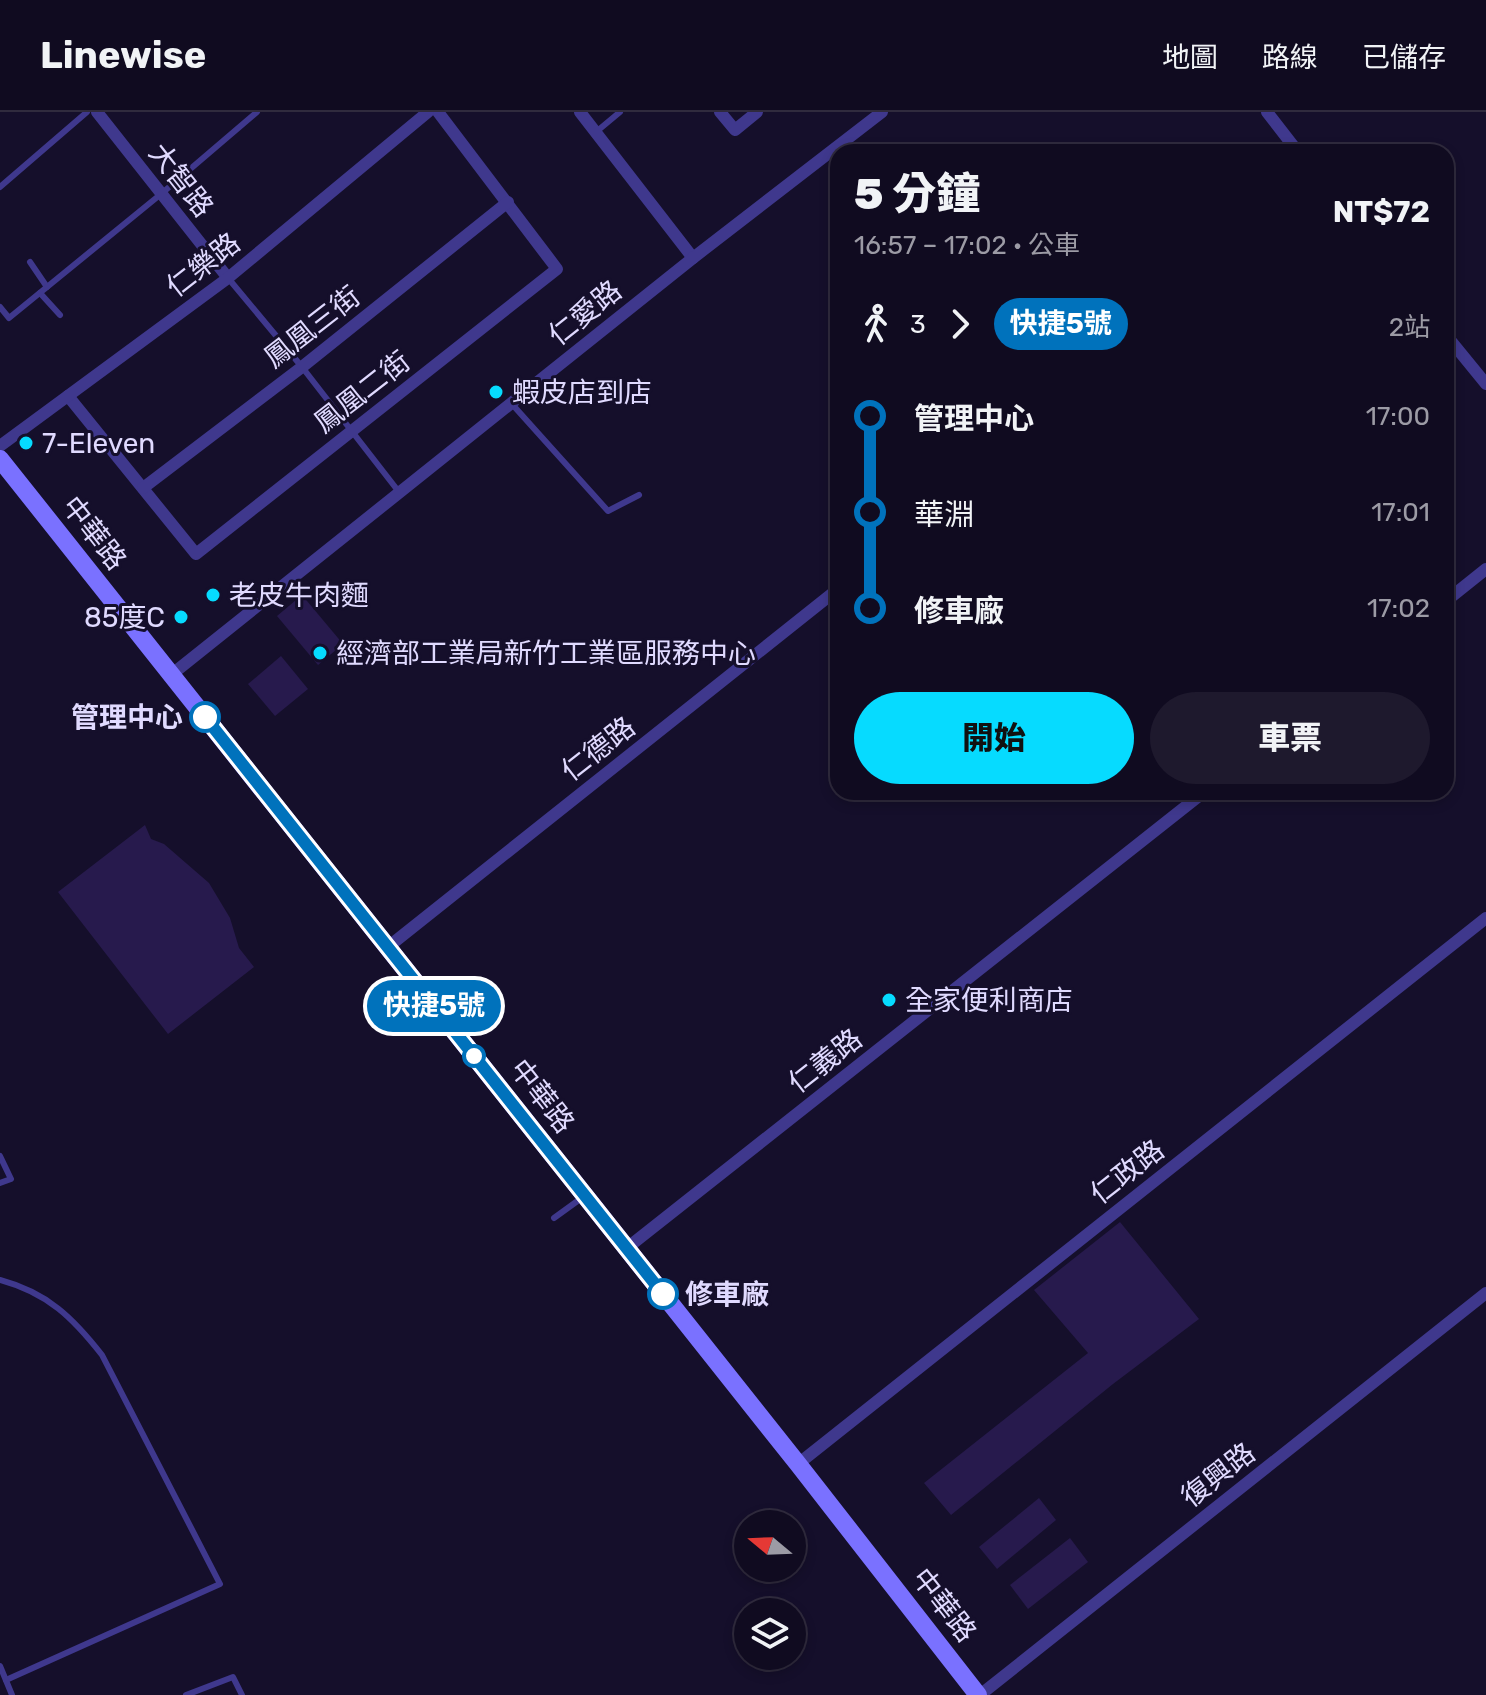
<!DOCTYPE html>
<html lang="zh-TW">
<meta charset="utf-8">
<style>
:root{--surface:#100b20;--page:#1e192d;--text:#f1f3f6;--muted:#9c9ba5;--line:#302b3e;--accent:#06dbff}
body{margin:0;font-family:Rubik,"Noto Sans TC",sans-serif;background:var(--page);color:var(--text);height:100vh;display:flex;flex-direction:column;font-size:30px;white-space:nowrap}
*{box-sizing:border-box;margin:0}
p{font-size:26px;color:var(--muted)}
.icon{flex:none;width:44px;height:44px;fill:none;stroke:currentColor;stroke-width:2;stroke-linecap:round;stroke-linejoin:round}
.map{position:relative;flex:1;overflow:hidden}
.sheet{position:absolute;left:830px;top:32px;width:624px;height:656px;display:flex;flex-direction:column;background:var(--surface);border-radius:24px;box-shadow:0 4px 12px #0003,0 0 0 2px var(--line)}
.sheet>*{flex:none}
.badge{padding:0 16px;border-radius:26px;font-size:28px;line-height:52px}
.needle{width:52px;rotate:289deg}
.buttons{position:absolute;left:734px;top:1398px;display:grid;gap:16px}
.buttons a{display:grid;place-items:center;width:72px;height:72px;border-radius:50%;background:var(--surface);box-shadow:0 4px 12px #0003,0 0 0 2px var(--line);font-size:40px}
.map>.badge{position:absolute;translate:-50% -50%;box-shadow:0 0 0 4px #fff}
.legs{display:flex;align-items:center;gap:12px;height:88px;padding:0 24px;font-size:26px}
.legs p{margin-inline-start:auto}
.headline{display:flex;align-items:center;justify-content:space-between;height:136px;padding:0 24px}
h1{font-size:44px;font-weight:800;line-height:60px}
.action{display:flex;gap:16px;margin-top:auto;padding:16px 24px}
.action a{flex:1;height:92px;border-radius:48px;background:var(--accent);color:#111;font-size:32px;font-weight:800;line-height:92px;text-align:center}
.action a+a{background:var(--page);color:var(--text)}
ul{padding:0 24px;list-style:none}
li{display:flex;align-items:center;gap:28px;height:96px;font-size:30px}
li i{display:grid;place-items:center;width:12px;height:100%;margin:0 10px;background:currentColor}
li i::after{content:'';width:20px;height:20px;margin:-10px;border:6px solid;border-radius:50%;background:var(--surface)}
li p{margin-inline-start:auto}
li:first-child i{background:linear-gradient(#0000 50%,currentColor 0)}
li:last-child i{background:linear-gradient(currentColor 50%,#0000 0)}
header{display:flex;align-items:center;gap:48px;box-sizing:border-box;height:112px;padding:0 40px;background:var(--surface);border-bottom:2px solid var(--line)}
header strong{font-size:38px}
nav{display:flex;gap:44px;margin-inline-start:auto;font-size:28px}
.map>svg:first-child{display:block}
</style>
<header>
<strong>Linewise</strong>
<nav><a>地圖</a><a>路線</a><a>已儲存</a></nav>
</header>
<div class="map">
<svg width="1486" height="1583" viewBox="0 0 1486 1583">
<rect width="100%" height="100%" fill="#150f2b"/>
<g fill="#271a4d">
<polygon points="302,483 343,532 318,553 277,504"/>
<polygon points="281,544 308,577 275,604 248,572"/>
<polygon points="145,713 151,727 164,732 209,771 230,806 239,836 254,855 168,922 58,780"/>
<polygon points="1120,1110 1199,1207 1113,1272 951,1403 924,1371 1088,1241 1034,1178"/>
<polygon points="1039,1386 1056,1408 997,1457 979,1435"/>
<polygon points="1070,1426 1088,1450 1028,1497 1010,1473"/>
</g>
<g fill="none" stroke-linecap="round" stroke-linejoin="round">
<g stroke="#3f388d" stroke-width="6">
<polyline points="596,20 620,0"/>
<polyline points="0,75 87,0"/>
<polyline points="30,150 47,175"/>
<polyline points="228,166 302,255 399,380"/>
<polyline points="40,181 60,203"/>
<polyline points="0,195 9,206 161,82 257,0"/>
<polyline points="511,291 608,399 639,383"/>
<polyline points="0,1044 11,1067 0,1071"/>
<polyline points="554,1106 583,1085"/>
<path d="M0,1168C48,1181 73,1206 102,1243L220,1472L6,1568"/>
<polyline points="0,1554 12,1583"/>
<polyline points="186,1583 233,1565 242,1583"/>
</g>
<g stroke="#3f388d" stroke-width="12">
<polyline points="97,0 228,166"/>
<polyline points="580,0 693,146"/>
<polyline points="720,0 735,18 757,0"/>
<polyline points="1267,0 1298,40"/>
<polyline points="1446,223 1486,272"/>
<polyline points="68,284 196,442 557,157 438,0"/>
<polyline points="0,334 228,166 428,0"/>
<polyline points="143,376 302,255 508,90"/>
<polyline points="1446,489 1486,457"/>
<polyline points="171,563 693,146 882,0"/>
<polyline points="388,835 838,477"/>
<polyline points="627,1136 1204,680"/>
<polyline points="798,1352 1486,806"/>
<polyline points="980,1583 1486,1181"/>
</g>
<polyline stroke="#7a71ff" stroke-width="18" points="0,347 798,1352 978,1583"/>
</g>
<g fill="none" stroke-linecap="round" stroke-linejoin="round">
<defs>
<polyline id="line-1" points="205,605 663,1182"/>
</defs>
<use href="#line-1" stroke="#fff" stroke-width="18"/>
<use href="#line-1" stroke="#0072bc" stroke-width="12"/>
</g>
<g fill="#06dbff" stroke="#150f2b" stroke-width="3">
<circle cx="496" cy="280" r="8"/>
<circle cx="26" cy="331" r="8"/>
<circle cx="213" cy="483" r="8"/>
<circle cx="181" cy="505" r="8"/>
<circle cx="320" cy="541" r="8"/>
<circle cx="889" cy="888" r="8"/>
</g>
<g fill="#fff" stroke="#0072bc" stroke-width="4">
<circle cx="205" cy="605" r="14"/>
<circle cx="474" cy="944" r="10"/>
<circle cx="663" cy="1182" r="14"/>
</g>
<g text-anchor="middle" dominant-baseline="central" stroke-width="6" stroke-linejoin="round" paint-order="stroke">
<g font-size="28" fill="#e0daff" stroke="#150f2b">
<text transform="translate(181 68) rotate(52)">大智路</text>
<text transform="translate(203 153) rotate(-38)">仁樂路</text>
<text transform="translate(585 201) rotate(-39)">仁愛路</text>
<text transform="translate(312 215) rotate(-38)">鳳凰三街</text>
<text transform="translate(362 280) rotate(-38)">鳳凰二街</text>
<text transform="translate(94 421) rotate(52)">中華路</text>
<text transform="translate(598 637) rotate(-38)">仁德路</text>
<text transform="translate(825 949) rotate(-38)">仁義路</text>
<text transform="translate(542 984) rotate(52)">中華路</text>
<text transform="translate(1127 1060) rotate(-38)">仁政路</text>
<text transform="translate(1218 1363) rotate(-38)">復興路</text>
<text transform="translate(944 1493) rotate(52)">中華路</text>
</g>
<g font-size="28" fill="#e0daff" stroke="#150f2b" text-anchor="start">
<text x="512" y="280">蝦皮店到店</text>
<text x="42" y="331">7-Eleven</text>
<text x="229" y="483">老皮牛肉麵</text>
<text x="165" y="505" text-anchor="end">85度C</text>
<text x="336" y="541">經濟部工業局新竹工業區服務中心</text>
<text x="905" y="888">全家便利商店</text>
</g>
<g font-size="28" font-weight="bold" fill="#e0daff" stroke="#150f2b" text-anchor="end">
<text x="183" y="605">管理中心</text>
<text x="685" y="1182" text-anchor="start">修車廠</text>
</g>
</g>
</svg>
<div class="buttons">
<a><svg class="needle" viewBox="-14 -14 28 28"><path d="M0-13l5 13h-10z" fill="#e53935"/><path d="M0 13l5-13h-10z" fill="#9c9ba5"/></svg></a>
<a><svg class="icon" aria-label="layers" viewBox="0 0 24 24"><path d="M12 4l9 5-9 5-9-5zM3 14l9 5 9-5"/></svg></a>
</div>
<b class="badge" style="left:434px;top:894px;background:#0072bc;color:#fff">快捷5號</b>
<section class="sheet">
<div class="headline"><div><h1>5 分鐘</h1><p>16:57 – 17:02 · 公車</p></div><b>NT$72</b></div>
<div class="legs"><svg class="icon" aria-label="walk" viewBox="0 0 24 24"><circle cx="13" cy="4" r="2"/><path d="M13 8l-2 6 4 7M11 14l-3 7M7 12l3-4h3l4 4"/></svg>3<svg class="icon" aria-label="forward" viewBox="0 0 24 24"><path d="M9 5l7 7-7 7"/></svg><b class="badge" style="background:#0072bc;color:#fff">快捷5號</b><p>2站</p></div>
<ul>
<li><i style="color:#0072bc"></i><b>管理中心</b><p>17:00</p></li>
<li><i style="color:#0072bc"></i><span>華淵</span><p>17:01</p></li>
<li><i style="color:#0072bc"></i><b>修車廠</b><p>17:02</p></li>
</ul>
<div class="action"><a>開始</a><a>車票</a></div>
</section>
</div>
